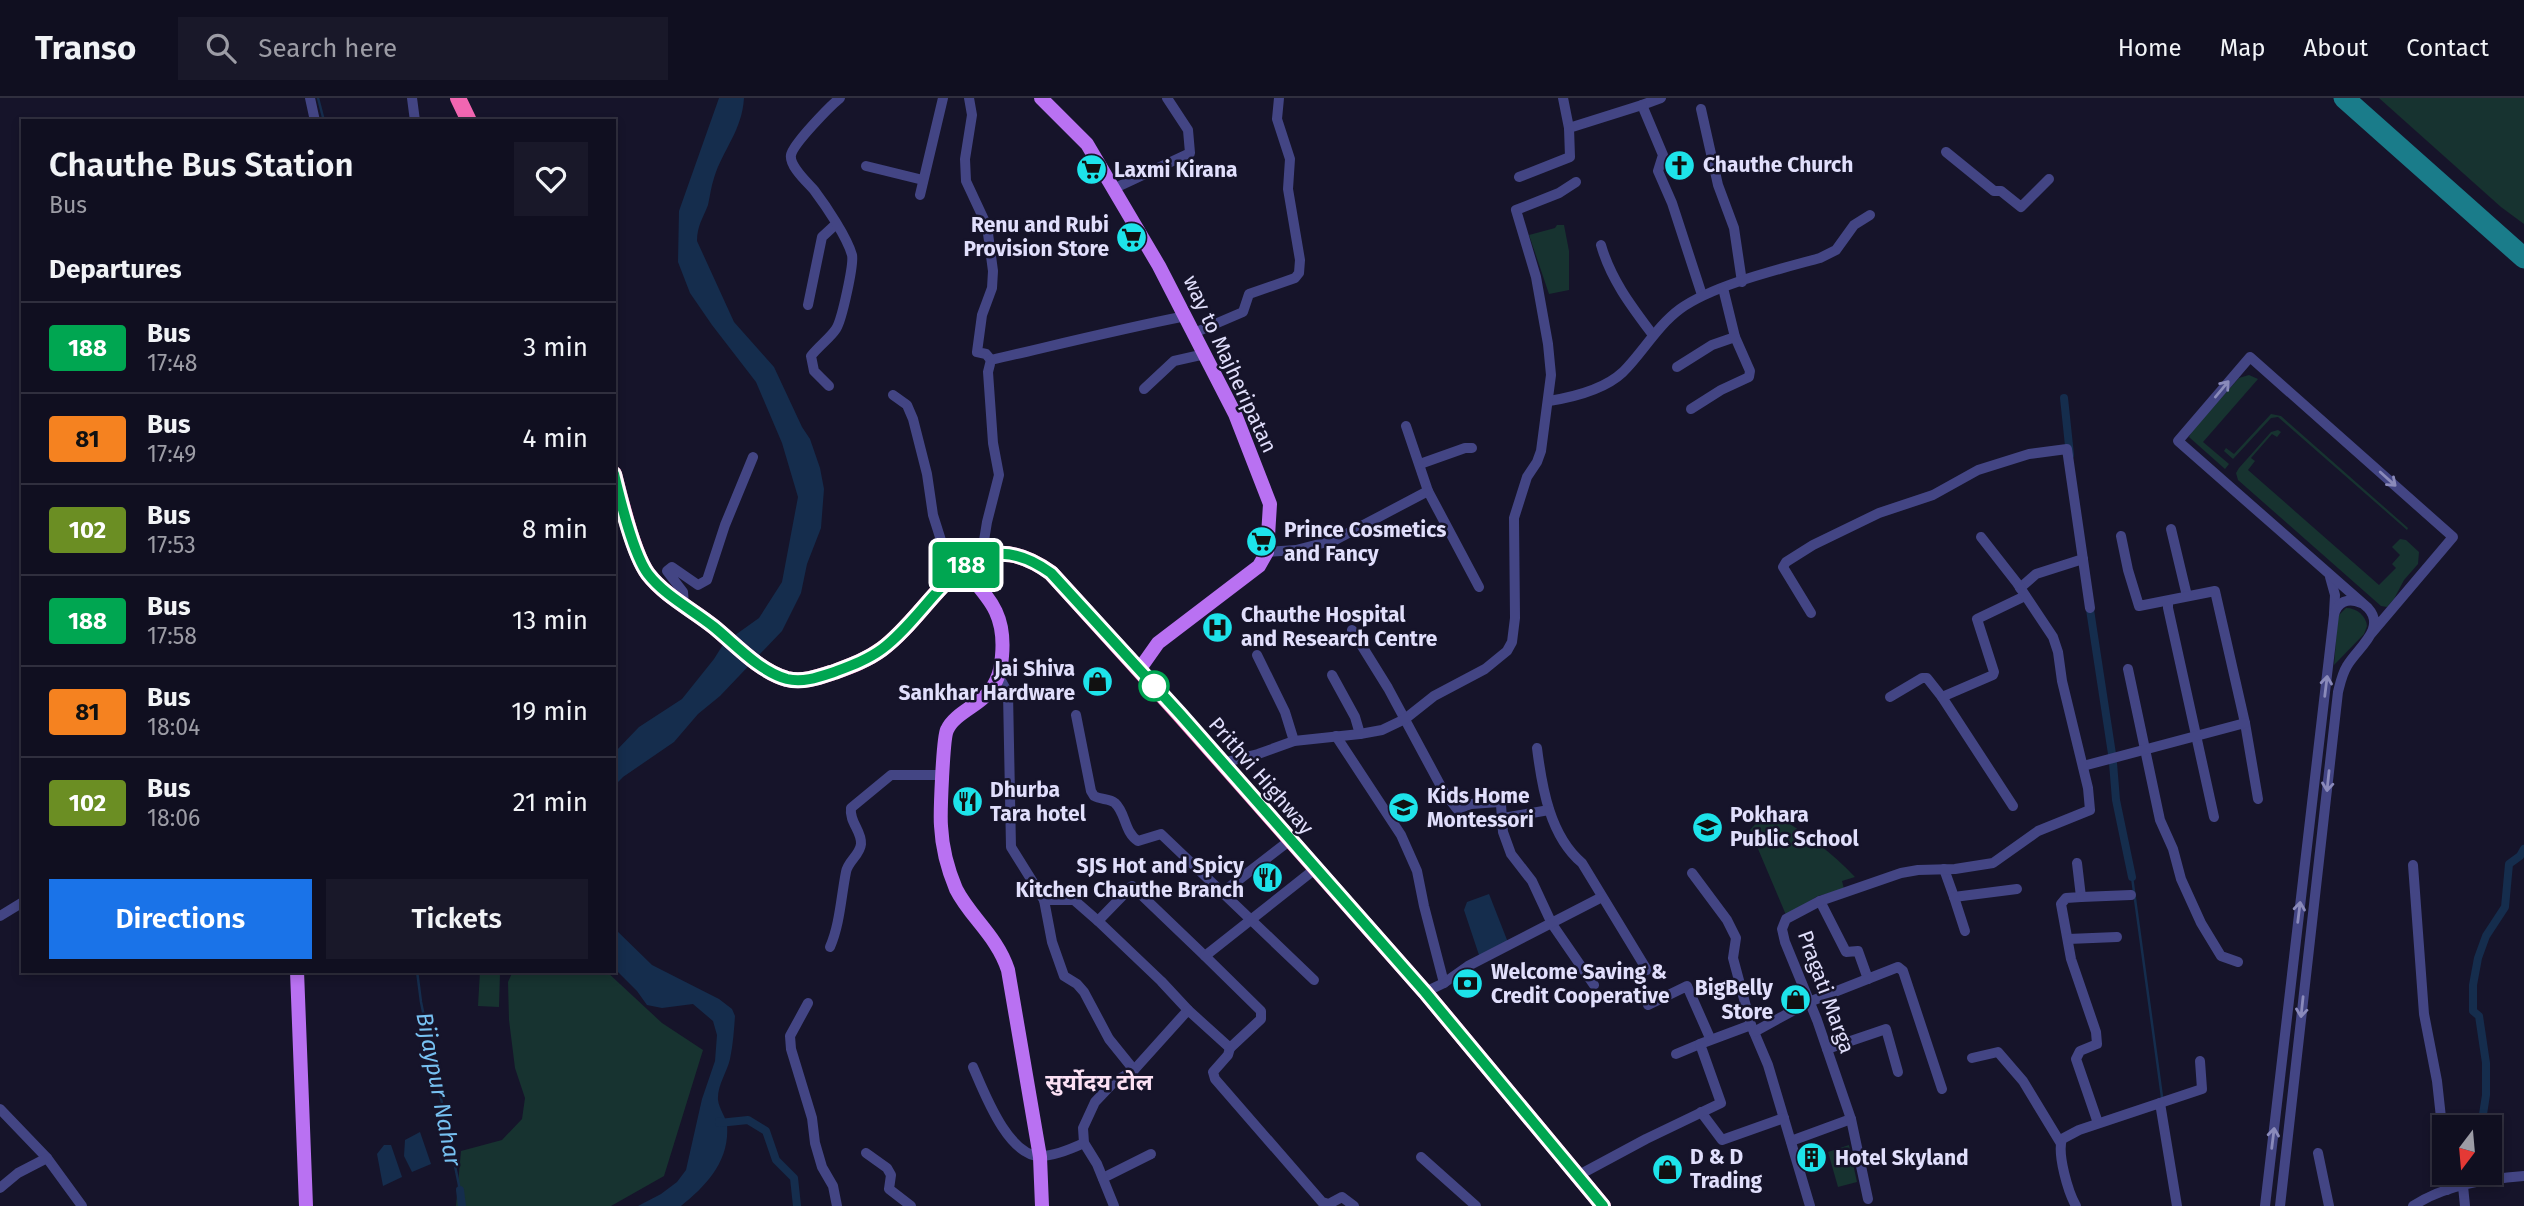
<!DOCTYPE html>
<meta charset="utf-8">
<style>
:root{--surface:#100f20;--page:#191829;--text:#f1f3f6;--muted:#9c9ca5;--line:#302f3e;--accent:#1a73e8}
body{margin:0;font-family:"Fira Sans","Noto Sans Devanagari",sans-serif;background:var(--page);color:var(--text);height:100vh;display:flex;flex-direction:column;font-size:26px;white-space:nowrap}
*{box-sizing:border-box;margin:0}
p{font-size:23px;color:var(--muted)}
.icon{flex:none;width:38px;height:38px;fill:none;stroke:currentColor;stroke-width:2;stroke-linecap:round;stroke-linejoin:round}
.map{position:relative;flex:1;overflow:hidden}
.drawer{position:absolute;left:21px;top:21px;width:595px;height:854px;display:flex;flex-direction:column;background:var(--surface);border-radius:0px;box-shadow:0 4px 10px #0003,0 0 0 2px var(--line)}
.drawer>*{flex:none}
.badge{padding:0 14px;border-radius:5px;font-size:24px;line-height:46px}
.needle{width:46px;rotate:196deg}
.controls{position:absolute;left:2432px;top:1017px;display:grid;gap:14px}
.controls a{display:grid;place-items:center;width:70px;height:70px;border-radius:0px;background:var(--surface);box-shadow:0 4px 10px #0003,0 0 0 2px var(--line);font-size:35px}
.map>.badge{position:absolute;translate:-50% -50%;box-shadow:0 0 0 4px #fff}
h2{padding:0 28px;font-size:26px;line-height:63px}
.round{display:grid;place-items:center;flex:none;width:74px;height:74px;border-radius:0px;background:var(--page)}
.head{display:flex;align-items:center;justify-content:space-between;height:119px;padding:0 28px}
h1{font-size:33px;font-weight:600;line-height:52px}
.action{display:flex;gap:14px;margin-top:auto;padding:14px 28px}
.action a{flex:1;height:80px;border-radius:0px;background:var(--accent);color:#fff;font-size:28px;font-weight:600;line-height:80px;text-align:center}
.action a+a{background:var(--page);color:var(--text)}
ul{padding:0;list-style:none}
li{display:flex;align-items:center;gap:21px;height:91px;padding:0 28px;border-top:2px solid var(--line)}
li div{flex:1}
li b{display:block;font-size:26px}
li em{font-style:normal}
li .badge{min-width:77px;font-weight:700;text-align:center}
header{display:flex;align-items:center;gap:42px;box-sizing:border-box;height:98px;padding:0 35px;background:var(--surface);border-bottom:2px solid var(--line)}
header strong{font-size:33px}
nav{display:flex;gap:38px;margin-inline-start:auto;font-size:24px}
.search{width:490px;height:63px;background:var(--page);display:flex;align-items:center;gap:18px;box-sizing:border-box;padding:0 24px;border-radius:0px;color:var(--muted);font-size:26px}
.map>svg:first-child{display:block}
</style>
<header>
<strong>Transo</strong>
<div class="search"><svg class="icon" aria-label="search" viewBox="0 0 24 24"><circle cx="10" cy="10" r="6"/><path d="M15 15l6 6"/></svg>Search here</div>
<nav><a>Home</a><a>Map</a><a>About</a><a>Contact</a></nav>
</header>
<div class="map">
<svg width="2524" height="1108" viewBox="0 0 2524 1108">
<rect width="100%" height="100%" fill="#16142a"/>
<g fill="#173330">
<polygon points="2379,0 2524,0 2524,126 2501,109"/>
<polygon points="1557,127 1564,127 1569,153 1569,192 1549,196 1529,137 1555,130"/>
<polygon points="2249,277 2258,281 2203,344 2229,366 2225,371 2189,339 2192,333 2239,280"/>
<polygon points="2271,316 2281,318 2408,430 2407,432 2278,319 2271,320 2233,361 2224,353 2226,350 2234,356"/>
<polygon points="2278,332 2281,334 2277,339 2272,336 2251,360 2255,363 2248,372 2379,487 2396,470 2392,466 2400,457 2392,449 2400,441 2406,442 2419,454 2418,466 2404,482 2394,501 2387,509 2381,508 2238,382 2236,375 2239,370 2271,334"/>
<path d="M2346,510C2357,510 2366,518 2367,528L2364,536L2334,567L2338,518Z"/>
<path d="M1768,712C1800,732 1829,751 1855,779L1842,783L1844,791L1818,798L1786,817L1750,732Z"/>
<polygon points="480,873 500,874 499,909 478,908"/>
<polygon points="513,873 606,873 662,925 703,952 664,1078 611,1108 456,1108 461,1053 502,1042 522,1021 525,1000 515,970 509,922 508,884"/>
<polygon points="1849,1047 1857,1084 1838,1089 1828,1054"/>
</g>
<g fill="#152d4d">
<path d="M719,0H744C742,33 723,51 714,80C711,89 710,98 708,107C703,120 697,128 697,143L734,224L774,269L802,329L810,341L820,370L824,391L821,430L807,466L801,495L782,533L720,598L698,616L674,644L623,679L614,688V655L639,629L682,601L714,561L724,545L759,520L782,484L798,399L782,345L756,284L712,227L690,195L678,164L679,113Z"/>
<polygon points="1489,796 1509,847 1480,860 1464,812 1467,804"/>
<path d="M614,830L652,867L719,901L732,911L735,918C734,932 733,947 730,961C727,974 717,988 718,1002C719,1011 726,1019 727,1027C730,1063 706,1088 681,1108H638L661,1096L677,1084L686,1072L702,1001L715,963L717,937L713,923L693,906L662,910L647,907L637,893L614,870Z"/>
<polygon points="420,1034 431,1066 412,1074 404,1058 405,1042"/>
<polygon points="384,1047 391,1047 402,1079 383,1088 377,1056"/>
</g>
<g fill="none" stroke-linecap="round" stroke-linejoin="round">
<g stroke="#152d4d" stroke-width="2.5">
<polyline points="318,0 324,23"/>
<polyline points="2132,779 2162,999"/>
<polyline points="417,873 421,904 460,1092"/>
</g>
<g stroke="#152d4d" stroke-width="8">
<polyline points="2064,300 2070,357"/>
<polyline points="2089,505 2112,656"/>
<polyline points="2113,665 2116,702 2132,779"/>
<polyline points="719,1023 719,1025 748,1022 766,1033 776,1062 794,1080 797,1108"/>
<polyline points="2481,1029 2486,997 2486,965 2479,918 2473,913 2473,887 2478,860 2486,838 2505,809 2509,766 2520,758 2524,751"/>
<polyline points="2462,1091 2462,1083 2468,1074"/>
<polyline points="460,1092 462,1108"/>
</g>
<polyline stroke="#1a7c8a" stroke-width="21" points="2344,0 2524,160"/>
<g stroke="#434584" stroke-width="10">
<polyline points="310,0 315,23"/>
<polyline points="412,0 415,23"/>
<polyline points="969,0 972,17 965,61 966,83 987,128 993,173 992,190 982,217 977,254 986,256 991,262"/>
<polyline points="1563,0 1569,30"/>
<polyline points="1661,0 1642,7 1663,57 1658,73 1672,105 1702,197"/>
<polyline points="1701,11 1718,87 1734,130 1742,184"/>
<polyline points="1946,54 1994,93 2001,93 2021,109 2049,81"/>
<polyline points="866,68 923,82"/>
<polyline points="1519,79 1570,59 1569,30 1642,7"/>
<polyline points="1113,91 1190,55 1188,32 1167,0"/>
<polyline points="920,97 943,0"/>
<path d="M1601,147C1611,182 1632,209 1653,237"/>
<polyline points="808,207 822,139 835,127"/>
<polyline points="1194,235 1243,214 1249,196 1295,180 1299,175 1300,162 1288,91 1290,61 1277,21 1279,0"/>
<polyline points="1677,269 1712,247 1735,239"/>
<path d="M829,288L814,273L811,258C819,248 830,240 836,231C842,222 854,166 852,157C847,139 826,108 814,92C807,84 789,68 791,57C793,46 830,8 840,0"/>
<polyline points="1144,291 1174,263 1205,256"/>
<polyline points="893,297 907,307 913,321 927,376 933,417 952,477"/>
<path d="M1549,303C1574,299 1604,292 1623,274C1643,254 1657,228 1680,211C1713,187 1780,171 1820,160L1836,152L1854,127L1870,117"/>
<polyline points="1691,311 1721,292 1749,279 1750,273 1735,239 1723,190"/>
<polyline points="1406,328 1428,393 1479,489"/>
<polyline points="1420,366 1465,350 1472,350"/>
<polyline points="2171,431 2187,498"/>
<polyline points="2121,438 2128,472 2139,508 2215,493 2245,625 2258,701"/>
<polyline points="1267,454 1296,452 1335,442 1428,393"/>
<path d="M981,461L987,424L999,377L993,345L988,274L991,262C1056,247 1120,231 1186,218"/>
<polyline points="2330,479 2335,497 2334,515"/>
<polyline points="2020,490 2036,476 2083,461"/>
<polyline points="2168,503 2168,510 2214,719"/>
<polyline points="684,507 683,494 667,473 672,469 698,487 707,482 725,427 753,359"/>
<polyline points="1811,515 1783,469 1786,464 1813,447 1879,415 1933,397 1978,372 2029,356 2067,351 2090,510"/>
<polyline points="1352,532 1388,590 1444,694 1457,711 1471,706 1499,704 1501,707 1503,734 1511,756 1532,783 1552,826 1594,887"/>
<polyline points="1257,557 1285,614 1294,643"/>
<polyline points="2128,571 2160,722 2173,751 2181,781 2201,825 2221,858 2238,864"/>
<polyline points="1332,577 1355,619 1360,636"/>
<polyline points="999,579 1008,595 1011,749 1044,802 1074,802 1098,823"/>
<polyline points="1890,599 1922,580 1927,580 1942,599"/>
<path d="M1076,617L1091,693L1094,698C1101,702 1109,700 1115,705C1126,715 1124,734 1138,743L1161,736L1314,882"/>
<polyline points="1336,638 1401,737 1417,773 1424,808 1444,885"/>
<path d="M1537,650C1542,690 1550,738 1582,765L1647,872"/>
<polyline points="1222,665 1258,656 1294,643 1360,636 1382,632 1405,621 1434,598 1485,571 1507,553 1512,544 1515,520 1514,420 1527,379 1537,364 1541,353 1551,277 1548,246 1536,179 1516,112 1559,95 1576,84"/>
<polyline points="2083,668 2245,625"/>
<polyline points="2013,708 1942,599 1993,577 1994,574 1977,521 2025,498"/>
<polyline points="1503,720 1549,712"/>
<polyline points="2077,765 2081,799 2066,800 2061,806 2071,861 2096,934 2097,946 2080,953 2076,961 2098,1025"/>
<polyline points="2413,767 2424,916 2437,983 2445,1056"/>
<polyline points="1944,771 1954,799 2017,791"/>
<polyline points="1692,775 1727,822 1736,840 1733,860 1751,927"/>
<polyline points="1223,794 1289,743"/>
<polyline points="1954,799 1965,833"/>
<polyline points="2081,799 2131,797"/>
<polyline points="1044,802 1052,844 1064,878 1077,886 1084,894 1109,941 1134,972"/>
<polyline points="1820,803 1846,854 1858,853 1868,881"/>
<polyline points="0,818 23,804"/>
<polyline points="2068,841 2117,839"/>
<path d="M830,849C840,826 841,799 846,774C848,763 860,757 861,746C862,733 849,724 851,710L891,677H943"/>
<polyline points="1425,894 1444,885 1468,868 1602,799"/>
<polyline points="808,905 790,938 791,951 812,1020 815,1045 822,1069 833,1088 837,1108"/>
<polyline points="1648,907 1687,888 1710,940"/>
<polyline points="1188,912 1161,883 1098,823 1132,788 1205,858"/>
<polyline points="1754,934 1768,967 1810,1108"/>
<polyline points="1230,950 1228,957 1213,974 1215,981 1322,1104 1329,1106 1342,1099 1354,1108"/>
<polyline points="1827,951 1886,931 1898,974"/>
<polyline points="1676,956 1700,946"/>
<polyline points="1972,960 1998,954 2023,983 2060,1044"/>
<path d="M973,969C984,994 1008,1059 1041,1058C1055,1058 1071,1051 1084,1045"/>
<polyline points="2160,1005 2202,991 2200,963"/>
<polyline points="0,1011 47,1060 82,1108"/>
<polyline points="1701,1014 1722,1042 1784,1020"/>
<polyline points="1791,1043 1851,1021"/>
<polyline points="866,1055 887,1070 891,1077 889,1091 911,1108"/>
<polyline points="2318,1055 2329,1108"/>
<polyline points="1421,1059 1476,1108"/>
<polyline points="2446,1074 2447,1092"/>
<polyline points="1579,1077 1646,1041 1721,1005 1700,946 1751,927 1754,934 1809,904 1898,869 1903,873 1942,991"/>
<polyline points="1103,1080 1151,1056"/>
<polyline points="2463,1088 2465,1108"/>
<polyline points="0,1090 18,1075 47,1060"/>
<polyline points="1868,1101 1851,1021 1817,922 1785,844 1782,831 1786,821 1820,803 1901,775 1918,772 1955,771 1993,765 2038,733 2090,712 2088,690 2062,583 2058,554 2053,539 2017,485 1981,439"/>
<polyline points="1114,1108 1097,1066 1084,1045 1083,1030 1095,1004 1113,985 1134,972 1188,912 1230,950 1261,921 1261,913 1205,858 1315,771"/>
<path d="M2076,1108C2068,1094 2057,1056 2062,1041L2079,1032L2160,1005L2177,1108"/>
<path d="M2265,1108L2334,517C2337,504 2348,499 2361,505"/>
<path d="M2280,1108L2338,594C2340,586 2342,576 2347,568C2357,550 2387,531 2368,510L2178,343L2250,259L2453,439L2370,537"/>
<path d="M2413,1108C2444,1087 2487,1081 2524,1078"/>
</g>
<g stroke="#b971f2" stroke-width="14">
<polyline points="1041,0 1087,46 1159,168 1235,316 1270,406 1267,454 1259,468 1158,545 1139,572"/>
<path d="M962,469C988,500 1006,514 1002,558C1001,575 996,589 983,600C972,610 953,618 947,632C943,640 940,716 941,728C942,748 948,772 956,791C970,819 997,838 1008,872L1040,1059L1042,1108"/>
<polyline points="297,873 306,1108"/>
</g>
<g stroke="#f166b1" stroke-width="16">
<polyline points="458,0 469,23"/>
<path d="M614,376C621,402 633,455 648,476C665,498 693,512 714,529C736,547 759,573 787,581C803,585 819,579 834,574C851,568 867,562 882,551C937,510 968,415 1051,475L1179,616L1425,894L1603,1108"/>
</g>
</g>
<defs><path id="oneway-shaft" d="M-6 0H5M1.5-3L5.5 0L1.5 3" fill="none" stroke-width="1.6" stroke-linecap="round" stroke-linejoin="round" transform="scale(1.75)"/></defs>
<g stroke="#8a8aba">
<use href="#oneway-shaft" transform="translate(2222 291) rotate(-50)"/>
<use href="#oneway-shaft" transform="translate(2388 381) rotate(42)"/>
<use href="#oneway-shaft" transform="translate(2326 588) rotate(-83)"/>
<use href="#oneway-shaft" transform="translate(2328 683) rotate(96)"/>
<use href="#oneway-shaft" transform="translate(2299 814) rotate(-83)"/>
<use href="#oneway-shaft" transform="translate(2302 909) rotate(96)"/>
<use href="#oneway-shaft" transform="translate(2273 1040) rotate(-83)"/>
</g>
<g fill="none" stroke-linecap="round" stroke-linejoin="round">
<defs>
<path id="line" d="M614,376C620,401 633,456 648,476C665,498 693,512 714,529C736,547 759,573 787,581C803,585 819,579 834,574C850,568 867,562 882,551C937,510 968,415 1051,475L1180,616L1425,894L1603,1108"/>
</defs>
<use href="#line" stroke="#fff" stroke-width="16"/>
<use href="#line" stroke="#00a651" stroke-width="10"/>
</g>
<defs>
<symbol id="church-disc" viewBox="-11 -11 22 22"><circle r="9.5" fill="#1de3ea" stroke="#16142a"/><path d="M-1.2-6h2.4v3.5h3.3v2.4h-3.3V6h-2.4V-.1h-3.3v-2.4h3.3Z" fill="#111"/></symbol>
<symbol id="supermarket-disc" viewBox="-11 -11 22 22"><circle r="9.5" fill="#1de3ea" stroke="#16142a"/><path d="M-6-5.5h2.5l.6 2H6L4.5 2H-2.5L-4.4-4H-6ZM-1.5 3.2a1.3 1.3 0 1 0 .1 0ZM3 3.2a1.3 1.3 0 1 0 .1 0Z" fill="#111"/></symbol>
<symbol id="hospital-disc" viewBox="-11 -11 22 22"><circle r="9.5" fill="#1de3ea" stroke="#16142a"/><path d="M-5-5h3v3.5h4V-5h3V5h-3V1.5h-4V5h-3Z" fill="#111"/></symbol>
<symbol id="shop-disc" viewBox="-11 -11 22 22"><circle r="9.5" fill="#1de3ea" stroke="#16142a"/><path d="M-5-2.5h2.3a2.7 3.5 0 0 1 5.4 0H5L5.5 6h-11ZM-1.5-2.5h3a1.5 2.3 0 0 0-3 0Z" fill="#111"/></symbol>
<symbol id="restaurant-disc" viewBox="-11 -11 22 22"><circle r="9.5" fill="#1de3ea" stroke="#16142a"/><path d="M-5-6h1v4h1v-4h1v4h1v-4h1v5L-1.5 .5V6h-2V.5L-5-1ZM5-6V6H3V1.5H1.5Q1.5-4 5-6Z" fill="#111"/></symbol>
<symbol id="school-disc" viewBox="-11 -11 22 22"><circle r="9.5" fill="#1de3ea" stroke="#16142a"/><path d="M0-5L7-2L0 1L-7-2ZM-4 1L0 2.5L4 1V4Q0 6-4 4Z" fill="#111"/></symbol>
<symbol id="bank-disc" viewBox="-11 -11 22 22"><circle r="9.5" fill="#1de3ea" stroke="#16142a"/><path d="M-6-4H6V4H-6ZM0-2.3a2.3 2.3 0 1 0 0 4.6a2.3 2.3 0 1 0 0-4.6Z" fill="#111"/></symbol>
<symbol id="building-disc" viewBox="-11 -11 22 22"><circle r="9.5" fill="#1de3ea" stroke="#16142a"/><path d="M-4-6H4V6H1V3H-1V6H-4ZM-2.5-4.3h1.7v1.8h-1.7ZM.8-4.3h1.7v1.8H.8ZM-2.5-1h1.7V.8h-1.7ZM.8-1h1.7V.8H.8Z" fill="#111"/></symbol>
</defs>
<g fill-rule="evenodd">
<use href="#church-disc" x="1662" y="50" width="35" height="35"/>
<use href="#supermarket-disc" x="1074" y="54" width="35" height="35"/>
<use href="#supermarket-disc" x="1114" y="122" width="35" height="35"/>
<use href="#supermarket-disc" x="1244" y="426" width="35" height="35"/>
<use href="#hospital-disc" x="1200" y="512" width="35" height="35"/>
<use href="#shop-disc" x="1080" y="566" width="35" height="35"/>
<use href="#restaurant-disc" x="950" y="686" width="35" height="35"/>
<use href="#school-disc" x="1386" y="692" width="35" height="35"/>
<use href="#school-disc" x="1690" y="712" width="35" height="35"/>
<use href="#restaurant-disc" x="1250" y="762" width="35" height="35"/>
<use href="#bank-disc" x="1450" y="868" width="35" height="35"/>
<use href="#shop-disc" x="1778" y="884" width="35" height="35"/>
<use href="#building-disc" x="1794" y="1042" width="35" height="35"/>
<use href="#shop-disc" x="1650" y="1054" width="35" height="35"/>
</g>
<circle fill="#fff" stroke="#00a651" stroke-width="3.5" cx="1154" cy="588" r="14"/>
<g text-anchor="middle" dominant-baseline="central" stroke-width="5" stroke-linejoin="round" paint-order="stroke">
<g font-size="21" font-weight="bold" fill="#e1dffc" stroke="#16142a" text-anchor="start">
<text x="1703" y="67">Chauthe Church</text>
<text x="1114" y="72">Laxmi Kirana</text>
<text x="1109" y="127" text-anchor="end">Renu and Rubi<tspan x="1109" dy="24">Provision Store</tspan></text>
<text x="1284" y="432">Prince Cosmetics<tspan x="1284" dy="24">and Fancy</tspan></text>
<text x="1241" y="517">Chauthe Hospital<tspan x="1241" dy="24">and Research Centre</tspan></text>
<text x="1075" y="571" text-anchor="end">Jai Shiva<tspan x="1075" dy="24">Sankhar Hardware</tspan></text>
<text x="990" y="692">Dhurba<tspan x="990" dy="24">Tara hotel</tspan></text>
<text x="1427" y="698">Kids Home<tspan x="1427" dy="24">Montessori</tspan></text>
<text x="1730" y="717">Pokhara<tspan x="1730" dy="24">Public School</tspan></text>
<text x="1244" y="768" text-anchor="end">SJS Hot and Spicy<tspan x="1244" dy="24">Kitchen Chauthe Branch</tspan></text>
<text x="1491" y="874">Welcome Saving &amp;<tspan x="1491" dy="24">Credit Cooperative</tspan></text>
<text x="1773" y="890" text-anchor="end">BigBelly<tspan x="1773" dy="24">Store</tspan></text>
<text x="1690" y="1059">D &amp; D<tspan x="1690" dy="24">Trading</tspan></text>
<text x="1835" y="1060">Hotel Skyland</text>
</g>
<g font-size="21" fill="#e1dffc" stroke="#16142a">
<text transform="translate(1230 266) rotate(65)">way to Majheripatan</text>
<text transform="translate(1261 678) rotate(49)">Prithvi Highway</text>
<text transform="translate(1826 894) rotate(70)">Pragati Marga</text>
</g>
<g font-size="23" font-weight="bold" fill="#fce1f4" stroke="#16142a">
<text x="1099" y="984">सुर्योदय टोल</text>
</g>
<g font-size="23" font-style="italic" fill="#77c1f2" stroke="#16142a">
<text transform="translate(439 991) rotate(79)">Bijaypur Nahar</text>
</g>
</g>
</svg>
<div class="controls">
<a><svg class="needle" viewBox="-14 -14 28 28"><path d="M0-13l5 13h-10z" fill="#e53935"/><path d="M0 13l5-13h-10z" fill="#9c9ca5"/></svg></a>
</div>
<b class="badge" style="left:966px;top:467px;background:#00a651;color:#fff">188</b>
<section class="drawer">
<div class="head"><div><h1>Chauthe Bus Station</h1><p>Bus</p></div><a class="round"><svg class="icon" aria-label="heart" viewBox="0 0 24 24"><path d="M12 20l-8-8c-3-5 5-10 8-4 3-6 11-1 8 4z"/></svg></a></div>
<h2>Departures</h2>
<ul>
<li><span class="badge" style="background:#00a651;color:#fff">188</span><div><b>Bus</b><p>17:48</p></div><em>3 min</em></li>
<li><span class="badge" style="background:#f58220;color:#111">81</span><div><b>Bus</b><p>17:49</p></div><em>4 min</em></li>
<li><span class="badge" style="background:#6b8e23;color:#fff">102</span><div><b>Bus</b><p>17:53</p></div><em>8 min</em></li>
<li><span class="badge" style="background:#00a651;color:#fff">188</span><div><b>Bus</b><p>17:58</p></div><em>13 min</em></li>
<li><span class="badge" style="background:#f58220;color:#111">81</span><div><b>Bus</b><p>18:04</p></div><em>19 min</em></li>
<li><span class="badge" style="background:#6b8e23;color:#fff">102</span><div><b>Bus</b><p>18:06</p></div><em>21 min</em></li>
</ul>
<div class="action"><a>Directions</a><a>Tickets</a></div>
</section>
</div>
